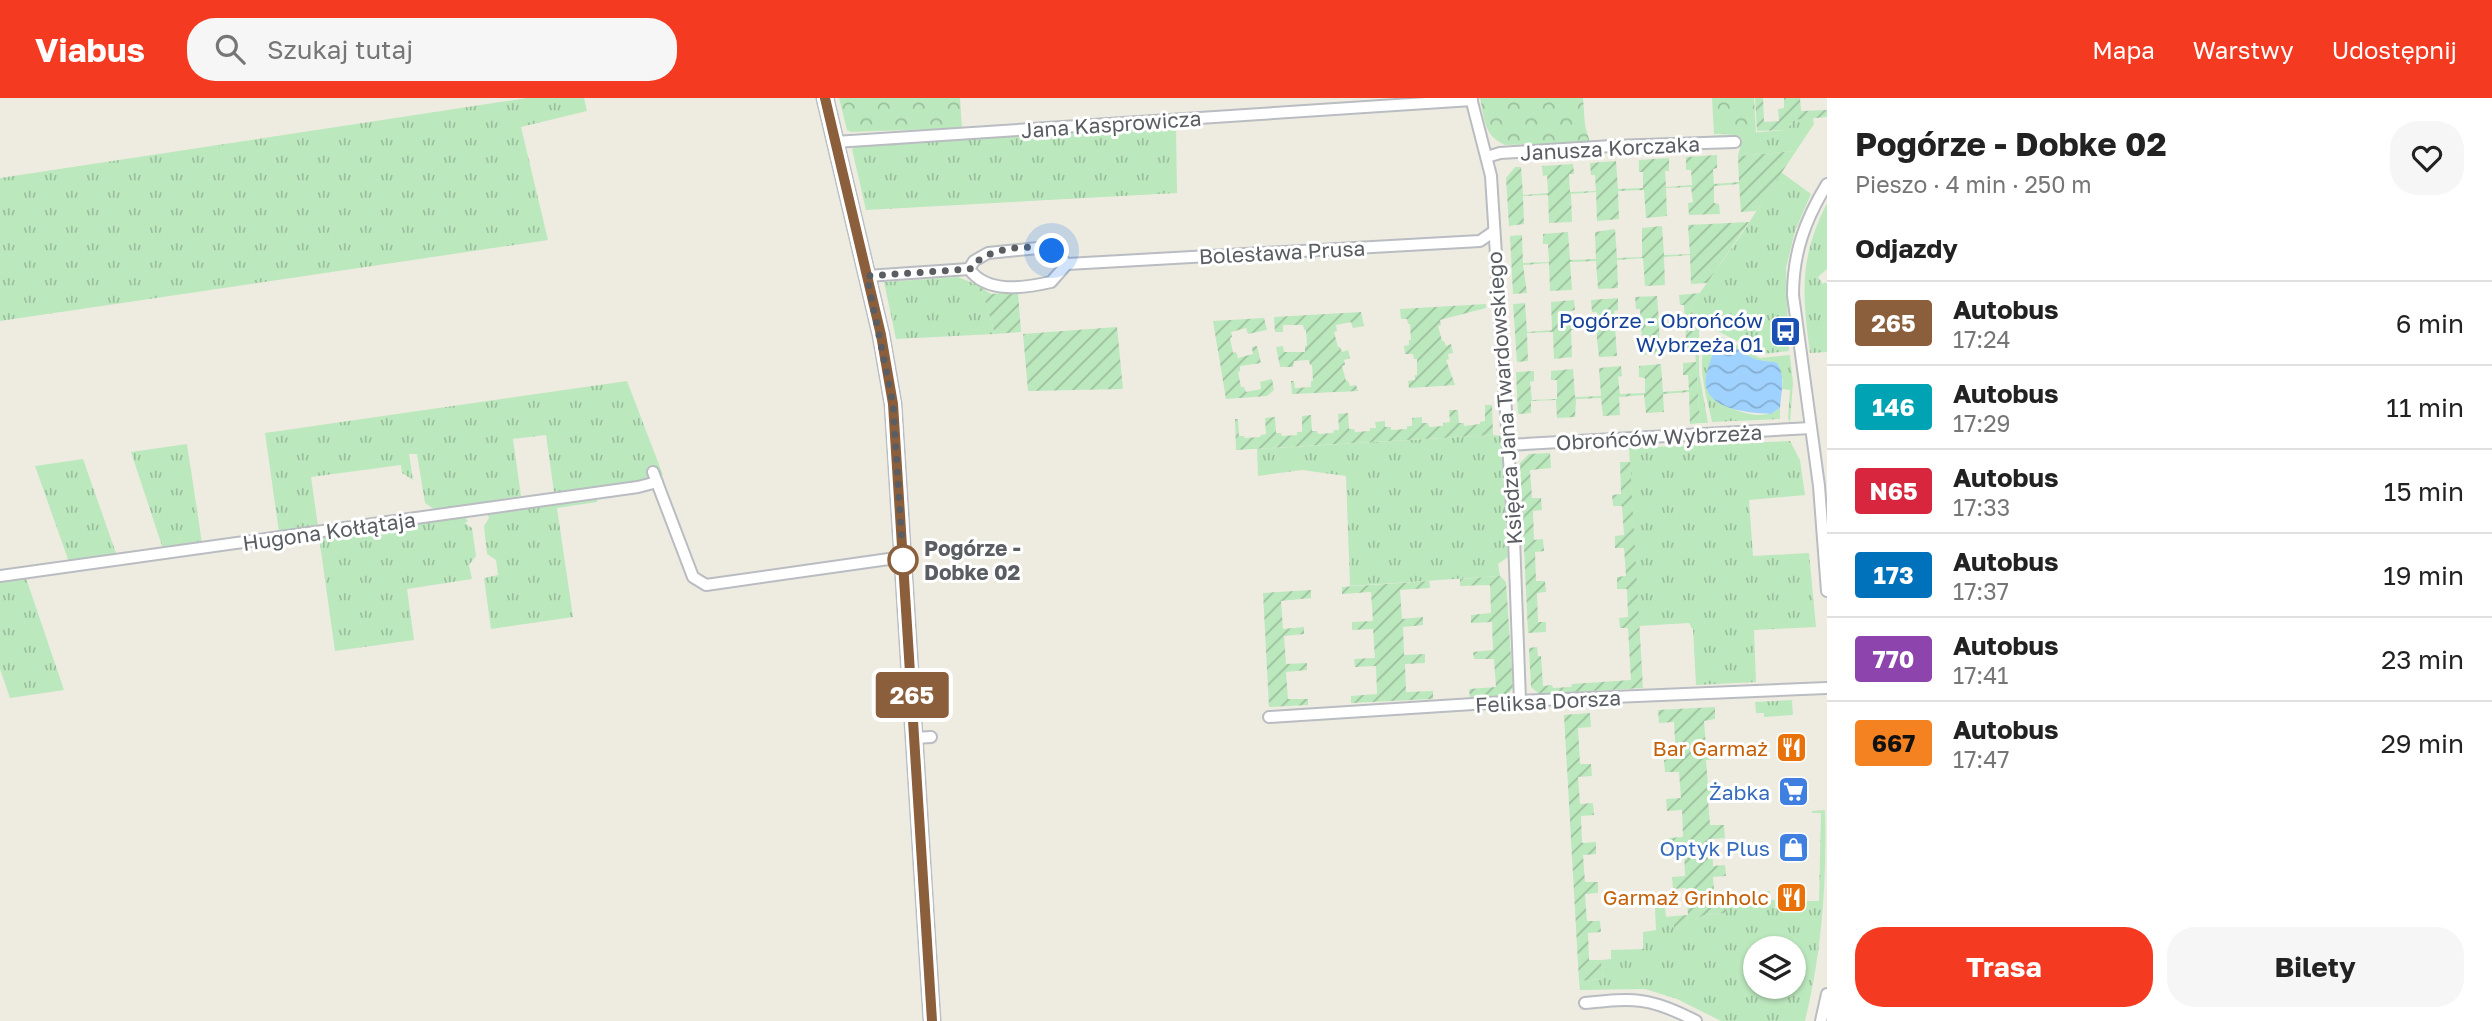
<!DOCTYPE html>
<html lang="pl">
<meta charset="utf-8">
<style>
:root{--surface:#fff;--page:#f6f6f6;--text:#222;--muted:#767676;--line:#e0e0e0;--accent:#f43a21}
body{margin:0;font-family:"Golos Text",sans-serif;background:var(--page);color:var(--text);height:100vh;display:flex;flex-direction:column;font-size:26px;white-space:nowrap}
*{box-sizing:border-box;margin:0}
p{font-size:23px;color:var(--muted)}
.icon{flex:none;width:38px;height:38px;fill:none;stroke:currentColor;stroke-width:2;stroke-linecap:round;stroke-linejoin:round}
.map{position:relative;flex:1;overflow:hidden}
.sheet{display:flex;flex-direction:column;background:var(--surface);width:665px}
.sheet>*{flex:none}
.badge{padding:0 14px;border-radius:5px;font-size:24px;line-height:46px}
.buttons{position:absolute;left:1743px;top:838px;display:grid;gap:14px}
.buttons a{display:grid;place-items:center;width:63px;height:63px;border-radius:50%;background:var(--surface);box-shadow:0 2px 5px #0004;font-size:35px}
.you{position:absolute;width:35px;height:35px;margin:-18px;border:5px solid #fff;border-radius:50%;background:#1a73e8;box-shadow:0 0 0 10px #1a73e833}
.map>.badge{position:absolute;translate:-50% -50%;box-shadow:0 0 0 4px #fff}
h2{padding:0 28px;font-size:26px;line-height:63px}
.round{display:grid;place-items:center;flex:none;width:74px;height:74px;border-radius:28px;background:var(--page)}
.head{display:flex;align-items:center;justify-content:space-between;height:119px;padding:0 28px}
h1{font-size:33px;font-weight:700;line-height:52px}
.primary-button{display:flex;gap:14px;margin-top:auto;padding:14px 28px}
.primary-button a{flex:1;height:80px;border-radius:28px;background:var(--accent);color:#fff;font-size:28px;font-weight:700;line-height:80px;text-align:center}
.primary-button a+a{background:var(--page);color:var(--text)}
ul{padding:0;list-style:none}
li{display:flex;align-items:center;gap:21px;height:84px;padding:0 28px;border-top:2px solid var(--line)}
li div{flex:1}
li b{display:block;font-size:26px}
li em{font-style:normal}
li .badge{min-width:77px;font-weight:700;text-align:center}
header{display:flex;align-items:center;gap:42px;box-sizing:border-box;height:98px;padding:0 35px;background:var(--accent);color:#fff}
header strong{font-size:33px}
nav{display:flex;gap:38px;margin-inline-start:auto;font-size:24px}
.search{width:490px;height:63px;background:var(--page);display:flex;align-items:center;gap:18px;box-sizing:border-box;padding:0 24px;border-radius:28px;color:var(--muted);font-size:26px}
main{display:flex;flex:1;min-height:0}
.map>svg:first-child{display:block}
</style>
<header>
<strong>Viabus</strong>
<div class="search"><svg class="icon" aria-label="search" viewBox="0 0 24 24"><circle cx="10" cy="10" r="6"/><path d="M15 15l6 6"/></svg>Szukaj tutaj</div>
<nav><a>Mapa</a><a>Warstwy</a><a>Udostępnij</a></nav>
</header>
<main>
<div class="map">
<svg width="1827" height="923" viewBox="0 0 1827 923">
<defs>
<pattern id="grass-tufts" width="24" height="20" patternUnits="userSpaceOnUse" patternTransform="scale(1.75)"><rect width="24" height="20" fill="#bce8bd"/><path d="M3 7l-1-3M5 7V3M7 7l1-3M15 17l-1-3M17 17v-4M19 17l1-3" fill="none" stroke="#9cbf9d"/></pattern>
<pattern id="forest-crowns" width="20" height="18" patternUnits="userSpaceOnUse" patternTransform="scale(1.75)"><rect width="20" height="18" fill="#bce8bd"/><path d="M2 6a3 3 0 1 1 6 0M12 15a3 3 0 1 1 6 0" fill="none" stroke="#9cbf9d"/></pattern>
<pattern id="garden-furrows" width="10" height="10" patternUnits="userSpaceOnUse" patternTransform="scale(1.75)"><rect width="10" height="10" fill="#bce8bd"/><path d="M-1 1l2-2M0 10L10 0M9 11l2-2" fill="none" stroke="#9cbf9d"/></pattern>
<pattern id="water-waves" width="16" height="10" patternUnits="userSpaceOnUse" patternTransform="scale(1.75)"><rect width="16" height="10" fill="#a0d2ff"/><path d="M0 5q4-4 8 0t8 0" fill="none" stroke="#85aed2"/></pattern>
</defs>
<rect width="100%" height="100%" fill="#eeece1"/>
<g fill="url(#grass-tufts)" fill-rule="evenodd">
<polygon points="527,0 584,0 587,13 521,29 548,142 0,223 0,80"/>
<polygon points="1813,20 1814,26 1796,53 1738,58 1742,41 1698,41 1695,39 1786,32 1794,22"/>
<polygon points="1176,27 1177,95 866,112 852,51 860,46"/>
<polygon points="1781,74 1811,96 1795,133 1786,170 1789,253 1762,256 1706,227 1702,228 1699,234 1699,275 1708,325 1700,325 1692,206 1743,134"/>
<path d="M1827,105V171L1818,179L1823,186L1825,184L1827,186V254L1810,255C1802,194 1799,161 1827,105Z"/>
<polygon points="958,179 975,186 984,199 995,236 896,241 884,184"/>
<path d="M1722,239L1760,260L1790,257L1793,285L1790,325L1788,320L1790,292L1782,291L1783,282L1770,263C1754,264 1744,256 1732,247L1712,298C1728,311 1761,326 1780,310V321L1712,324C1708,303 1694,261 1708,244Z"/>
<polygon points="627,283 663,377 656,381 554,394 546,337 513,341 521,398 435,412 425,405 417,356 409,356 413,382 402,375 401,367 311,379 318,428 279,434 265,335"/>
<polygon points="1493,337 1501,338 1508,459 1498,466 1500,478 1350,488 1346,378 1302,372 1258,378 1257,351"/>
<polygon points="1790,343 1800,362 1805,397 1749,402 1753,458 1809,455 1816,529 1754,532 1756,584 1696,587 1693,532 1689,525 1639,528 1629,350"/>
<polygon points="187,346 202,445 163,451 131,354"/>
<polygon points="83,361 117,458 69,464 35,368"/>
<polygon points="597,397 597,404 557,410 573,519 491,531 484,480 498,477 496,462 487,456 484,428 489,420 488,417 493,414"/>
<polygon points="463,417 468,423 465,425 472,430 476,458 469,467 472,481 407,491 414,542 335,553 319,439"/>
<polygon points="26,480 64,592 10,600 0,571 0,484"/>
<polygon points="1792,602 1793,617 1764,619 1764,615 1756,615 1755,604"/>
<path d="M1825,712C1827,783 1822,854 1805,923H1721L1677,901L1645,891L1580,892L1579,883L1603,881L1601,862L1611,861V852L1643,851V834L1656,832L1655,810H1665L1666,819L1674,818L1675,831L1704,817L1726,815V805L1737,804V796L1742,795L1743,806L1766,804L1765,793H1770V802H1775V810L1799,808L1800,803H1819L1821,715H1812V713ZM1755,850H1794V889H1755Z"/>
</g>
<g fill="url(#forest-crowns)">
<polygon points="839,0 960,0 962,30 851,34 847,32"/>
<path d="M1480,0H1583L1585,27L1590,45L1505,47C1483,37 1485,21 1480,0Z"/>
<polygon points="1712,0 1754,0 1756,36 1714,36"/>
</g>
<g fill="url(#garden-furrows)">
<polygon points="1755,0 1763,0 1764,24 1779,23 1778,11 1784,10 1784,0 1800,0 1801,13 1827,12 1827,19 1794,22 1786,32 1757,33"/>
<polygon points="1796,53 1756,113 1741,114 1739,86 1714,88 1714,105 1719,106 1720,116 1689,117 1688,105 1693,104 1691,89 1666,90 1667,118 1646,120 1644,92 1618,93 1619,121 1597,123 1596,94 1571,96 1572,124 1549,125 1548,97 1523,98 1524,126 1509,128 1506,80 1515,69 1521,69 1523,97 1548,95 1547,77 1543,78 1542,68 1573,66 1574,76 1569,76 1570,94 1596,93 1595,77 1591,77 1590,65 1616,63 1618,91 1643,90 1643,74 1639,74 1639,62 1669,60 1669,73 1665,73 1666,89 1692,87 1691,72 1686,72 1686,59 1717,57 1717,70 1713,71 1714,86 1739,84 1738,58"/>
<polygon points="1749,124 1707,185 1691,186 1690,157 1664,159 1665,187 1645,188 1643,160 1617,162 1618,190 1598,191 1596,163 1570,164 1572,192 1550,193 1549,165 1523,167 1527,195 1513,196 1510,138 1522,137 1523,165 1549,164 1548,146 1543,146 1543,136 1568,134 1570,162 1596,161 1595,134 1615,131 1617,160 1642,159 1642,130 1662,128 1664,157 1690,156 1688,127"/>
<polygon points="975,186 991,196 1018,194 1021,234 995,236 984,199"/>
<polygon points="1700,195 1692,206 1695,254 1687,254 1685,227 1659,228 1660,256 1638,257 1637,247 1643,247 1641,230 1615,231 1617,258 1599,259 1596,231 1571,232 1572,259 1554,261 1553,234 1527,235 1528,263 1517,264 1513,206 1525,205 1527,234 1552,232 1551,204 1574,202 1575,212 1570,213 1571,231 1597,230 1597,214 1592,214 1591,202 1618,200 1618,212 1614,213 1615,228 1641,227 1640,211 1636,211 1635,199 1657,198 1659,225 1685,224 1684,207 1680,207 1679,197"/>
<polygon points="1486,206 1486,210 1440,222 1441,227 1438,228 1442,243 1444,243 1446,248 1451,246 1453,255 1448,256 1449,261 1446,262 1455,287 1409,290 1408,283 1415,282 1415,277 1417,277 1417,261 1414,261 1413,256 1405,256 1404,248 1409,247 1409,242 1411,242 1410,226 1408,226 1407,221 1401,221 1400,211"/>
<polygon points="1361,214 1364,228 1353,230 1351,224 1336,227 1337,233 1334,234 1338,249 1340,249 1342,254 1348,252 1350,260 1344,262 1345,267 1342,268 1346,283 1348,283 1350,288 1356,287 1358,293 1292,296 1291,283 1294,283 1295,290 1311,289 1311,283 1313,283 1312,267 1310,267 1309,262 1294,263 1293,269 1280,269 1276,249 1283,248 1284,254 1305,254 1305,248 1307,248 1306,232 1304,232 1303,227 1283,227 1283,234 1275,234 1274,219"/>
<polygon points="1264,220 1267,232 1248,236 1246,230 1231,234 1232,239 1230,240 1233,255 1236,254 1238,260 1253,256 1252,249 1257,248 1261,265 1240,268 1240,273 1238,274 1241,289 1244,289 1246,294 1261,291 1260,284 1272,281 1274,292 1267,298 1226,301 1213,223"/>
<polygon points="1117,229 1123,291 1028,293 1023,236"/>
<polygon points="1696,264 1700,325 1690,326 1689,294 1663,296 1664,314 1646,315 1644,297 1619,299 1620,317 1603,318 1601,300 1576,301 1575,319 1557,320 1556,302 1531,303 1531,315 1518,316 1516,274 1534,273 1534,283 1530,284 1532,302 1557,301 1557,282 1551,282 1551,273 1573,271 1575,299 1601,298 1599,270 1621,268 1622,278 1618,279 1620,296 1645,295 1645,280 1639,279 1639,268 1661,266 1663,294 1689,292 1688,277 1683,277 1683,265"/>
<polygon points="1485,307 1492,307 1493,337 1236,352 1235,321 1238,321 1239,338 1244,338 1245,340 1260,339 1261,337 1266,336 1265,320 1275,319 1276,335 1281,335 1282,338 1297,337 1297,334 1302,334 1302,318 1311,317 1312,333 1317,333 1318,336 1333,335 1334,332 1339,332 1338,316 1348,315 1349,331 1354,331 1355,334 1370,333 1370,330 1376,330 1375,324 1385,323 1385,329 1391,329 1391,332 1407,331 1407,328 1412,328 1412,320 1422,319 1422,325 1428,325 1429,329 1443,328 1443,325 1450,324 1449,312 1458,312 1459,325 1464,325 1464,328 1480,326 1480,324 1485,323"/>
<polygon points="1550,355 1551,370 1530,372 1532,400 1541,400 1542,412 1533,413 1534,442 1543,441 1544,453 1535,454 1536,483 1545,483 1546,494 1537,495 1538,524 1546,524 1546,534 1528,535 1520,365 1529,356"/>
<polygon points="1620,364 1630,364 1643,590 1539,596 1531,589 1529,550 1537,549 1538,558 1541,558 1543,588 1552,587 1553,590 1571,589 1572,586 1631,582 1628,530 1620,530 1619,520 1628,519 1627,491 1617,491 1617,479 1626,478 1624,450 1615,450 1615,438 1624,437 1622,408 1613,408 1612,397 1621,396"/>
<polygon points="1500,478 1506,484 1513,590 1506,598 1470,599 1469,591 1496,589 1494,561 1474,561 1473,554 1493,552 1492,524 1471,525 1471,517 1491,515 1490,487 1460,488 1460,481"/>
<polygon points="1429,483 1430,490 1400,492 1402,521 1423,519 1423,527 1403,529 1404,557 1425,556 1425,565 1405,566 1406,594 1433,593 1433,601 1351,605 1351,598 1377,596 1376,568 1355,569 1354,561 1375,560 1373,531 1352,532 1352,524 1373,523 1371,494 1342,496 1342,489"/>
<polygon points="1311,492 1311,500 1281,503 1283,531 1304,529 1304,536 1284,538 1286,566 1307,565 1307,572 1286,574 1288,601 1308,601 1308,607 1269,609 1263,495"/>
<polygon points="1715,609 1715,621 1704,623 1706,649 1718,649 1718,661 1706,662 1708,688 1721,688 1722,699 1708,701 1710,727 1724,727 1725,740 1712,741 1713,768 1725,767 1726,778 1713,779 1715,805 1726,805 1726,815 1704,817 1674,832 1674,818 1688,817 1686,790 1673,791 1672,779 1685,778 1684,751 1670,752 1669,740 1683,739 1682,712 1667,713 1666,701 1681,700 1679,674 1665,674 1664,662 1676,660 1674,624 1659,625 1658,612"/>
<polygon points="1590,615 1591,629 1578,630 1580,666 1591,666 1592,678 1578,679 1580,706 1593,705 1594,717 1581,718 1582,745 1596,744 1596,756 1583,757 1585,784 1598,784 1598,795 1585,796 1587,823 1600,823 1601,834 1588,835 1589,862 1601,862 1603,881 1579,883 1564,617"/>
</g>
<path fill="url(#water-waves)" d="M1726,246C1736,248 1743,256 1753,260C1761,264 1768,262 1777,265C1786,278 1781,295 1780,310L1771,316C1750,315 1701,312 1706,279C1707,270 1712,260 1714,252Z"/>
<g fill="none" stroke-linecap="round" stroke-linejoin="round">
<defs>
<g id="street">
<polyline points="1471,0 1491,78 1514,440 1520,603"/>
<polyline points="835,44 1472,2"/>
<polyline points="1487,59 1500,55 1612,48 1735,44"/>
<path d="M1827,86C1805,122 1793,155 1793,197L1819,388L1827,493"/>
<polyline points="969,171 974,163 988,155 1038,150 1052,153 1067,166"/>
<path d="M867,178L969,171C987,196 1024,190 1051,184L1067,166L1480,143L1493,134"/>
<polyline points="1508,347 1811,330"/>
<polyline points="653,374 693,479 706,487 903,459"/>
<polyline points="0,478 638,389 657,384"/>
<polyline points="1269,619 1520,603 1827,590"/>
<polyline points="915,640 931,639"/>
<path d="M1585,905C1635,900 1650,899 1696,923"/>
<polyline points="1821,923 1827,896"/>
</g>
<polyline id="secondary" points="825,0 881,237 893,306 932,923"/>
</defs>
<use href="#street" stroke="#b9bcc1" stroke-width="14"/>
<use href="#secondary" stroke="#babdc4" stroke-width="19"/>
<use href="#street" stroke="#fff" stroke-width="10"/>
<use href="#secondary" stroke="#fff" stroke-width="16"/>
</g>
<g fill="none" stroke-linecap="round" stroke-linejoin="round">
<defs>
<polyline id="line" points="825,0 881,237 893,306 932,923"/>
</defs>
<use href="#line" stroke="#fff" stroke-width="16"/>
<use href="#line" stroke="#8b5e3c" stroke-width="10"/>
<path stroke="#5a5e63" stroke-width="7" stroke-dasharray="0 12.6" d="M903,462L893,306L867,178L970,171C982,151 1031,144 1052,153"/>
</g>
<defs>
<symbol id="bus-square" viewBox="-11 -11 22 22"><rect x="-9" y="-9" width="18" height="18" rx="4" fill="#1a4fb4" stroke="#fff"/><path d="M-5-6H5V4H4V6H2V4H-2V6H-4V4H-5ZM-3.5-4V0h7V-4ZM-3.5 1.2v1.5H-2V1.2ZM2 1.2v1.5H3.5V1.2Z" fill="#fff"/></symbol>
<symbol id="restaurant-square" viewBox="-11 -11 22 22"><rect x="-9" y="-9" width="18" height="18" rx="4" fill="#e8710a" stroke="#fff"/><path d="M-5-6h1v4h1v-4h1v4h1v-4h1v5L-1.5 .5V6h-2V.5L-5-1ZM5-6V6H3V1.5H1.5Q1.5-4 5-6Z" fill="#fff"/></symbol>
<symbol id="supermarket-square" viewBox="-11 -11 22 22"><rect x="-9" y="-9" width="18" height="18" rx="4" fill="#3f7fe0" stroke="#fff"/><path d="M-6-5.5h2.5l.6 2H6L4.5 2H-2.5L-4.4-4H-6ZM-1.5 3.2a1.3 1.3 0 1 0 .1 0ZM3 3.2a1.3 1.3 0 1 0 .1 0Z" fill="#fff"/></symbol>
<symbol id="shop-square" viewBox="-11 -11 22 22"><rect x="-9" y="-9" width="18" height="18" rx="4" fill="#3f7fe0" stroke="#fff"/><path d="M-5-2.5h2.3a2.7 3.5 0 0 1 5.4 0H5L5.5 6h-11ZM-1.5-2.5h3a1.5 2.3 0 0 0-3 0Z" fill="#fff"/></symbol>
</defs>
<g fill-rule="evenodd">
<use href="#bus-square" x="1768" y="216" width="35" height="35"/>
<use href="#restaurant-square" x="1774" y="632" width="35" height="35"/>
<use href="#supermarket-square" x="1776" y="676" width="35" height="35"/>
<use href="#shop-square" x="1776" y="732" width="35" height="35"/>
<use href="#restaurant-square" x="1774" y="782" width="35" height="35"/>
</g>
<circle fill="#fff" stroke="#8b5e3c" stroke-width="3.5" cx="903" cy="462" r="14"/>
<g text-anchor="middle" dominant-baseline="central" stroke-width="6" stroke-linejoin="round" paint-order="stroke">
<g font-size="21" fill="#5a5e63" stroke="#fff">
<text transform="translate(1111 26) rotate(-4)">Jana Kasprowicza</text>
<text transform="translate(1610 50) rotate(-3)">Janusza Korczaka</text>
<text transform="translate(1282 154) rotate(-3)">Bolesława Prusa</text>
<text transform="translate(1504 300) rotate(-94)">Księdza Jana Twardowskiego</text>
<text transform="translate(1659 339) rotate(-3)">Obrońców Wybrzeża</text>
<text transform="translate(329 433) rotate(-8)">Hugona Kołłątaja</text>
<text transform="translate(1548 603) rotate(-3)">Feliksa Dorsza</text>
</g>
<g font-size="21" fill="#164399" stroke="#fff" text-anchor="end">
<text x="1763" y="222">Pogórze - Obrońców<tspan x="1763" dy="24">Wybrzeża 01</tspan></text>
</g>
<g font-size="21" font-weight="bold" fill="#5a5e63" stroke="#fff" text-anchor="start">
<text x="924" y="450">Pogórze -<tspan x="924" dy="24">Dobke 02</tspan></text>
</g>
<g font-size="21" fill="#c56008" stroke="#fff" text-anchor="end">
<text x="1768" y="650">Bar Garmaż</text>
<text x="1769" y="799">Garmaż Grinholc</text>
</g>
<g font-size="21" fill="#366cbe" stroke="#fff" text-anchor="end">
<text x="1770" y="694">Żabka</text>
<text x="1770" y="750">Optyk Plus</text>
</g>
</g>
</svg>
<div class="buttons">
<a><svg class="icon" aria-label="layers" viewBox="0 0 24 24"><path d="M12 4l9 5-9 5-9-5zM3 14l9 5 9-5"/></svg></a>
</div>
<div class="you" style="left:1052px;top:153px"></div>
<b class="badge" style="left:912px;top:597px;background:#8b5e3c;color:#fff">265</b>
</div>
<section class="sheet">
<div class="head"><div><h1>Pogórze - Dobke 02</h1><p>Pieszo · 4 min · 250 m</p></div><a class="round"><svg class="icon" aria-label="heart" viewBox="0 0 24 24"><path d="M12 20l-8-8c-3-5 5-10 8-4 3-6 11-1 8 4z"/></svg></a></div>
<h2>Odjazdy</h2>
<ul>
<li><span class="badge" style="background:#8b5e3c;color:#fff">265</span><div><b>Autobus</b><p>17:24</p></div><em>6 min</em></li>
<li><span class="badge" style="background:#00a3b4;color:#fff">146</span><div><b>Autobus</b><p>17:29</p></div><em>11 min</em></li>
<li><span class="badge" style="background:#d7263d;color:#fff">N65</span><div><b>Autobus</b><p>17:33</p></div><em>15 min</em></li>
<li><span class="badge" style="background:#0072bc;color:#fff">173</span><div><b>Autobus</b><p>17:37</p></div><em>19 min</em></li>
<li><span class="badge" style="background:#8e44ad;color:#fff">770</span><div><b>Autobus</b><p>17:41</p></div><em>23 min</em></li>
<li><span class="badge" style="background:#f58220;color:#111">667</span><div><b>Autobus</b><p>17:47</p></div><em>29 min</em></li>
</ul>
<div class="primary-button"><a>Trasa</a><a>Bilety</a></div>
</section>
</main>
